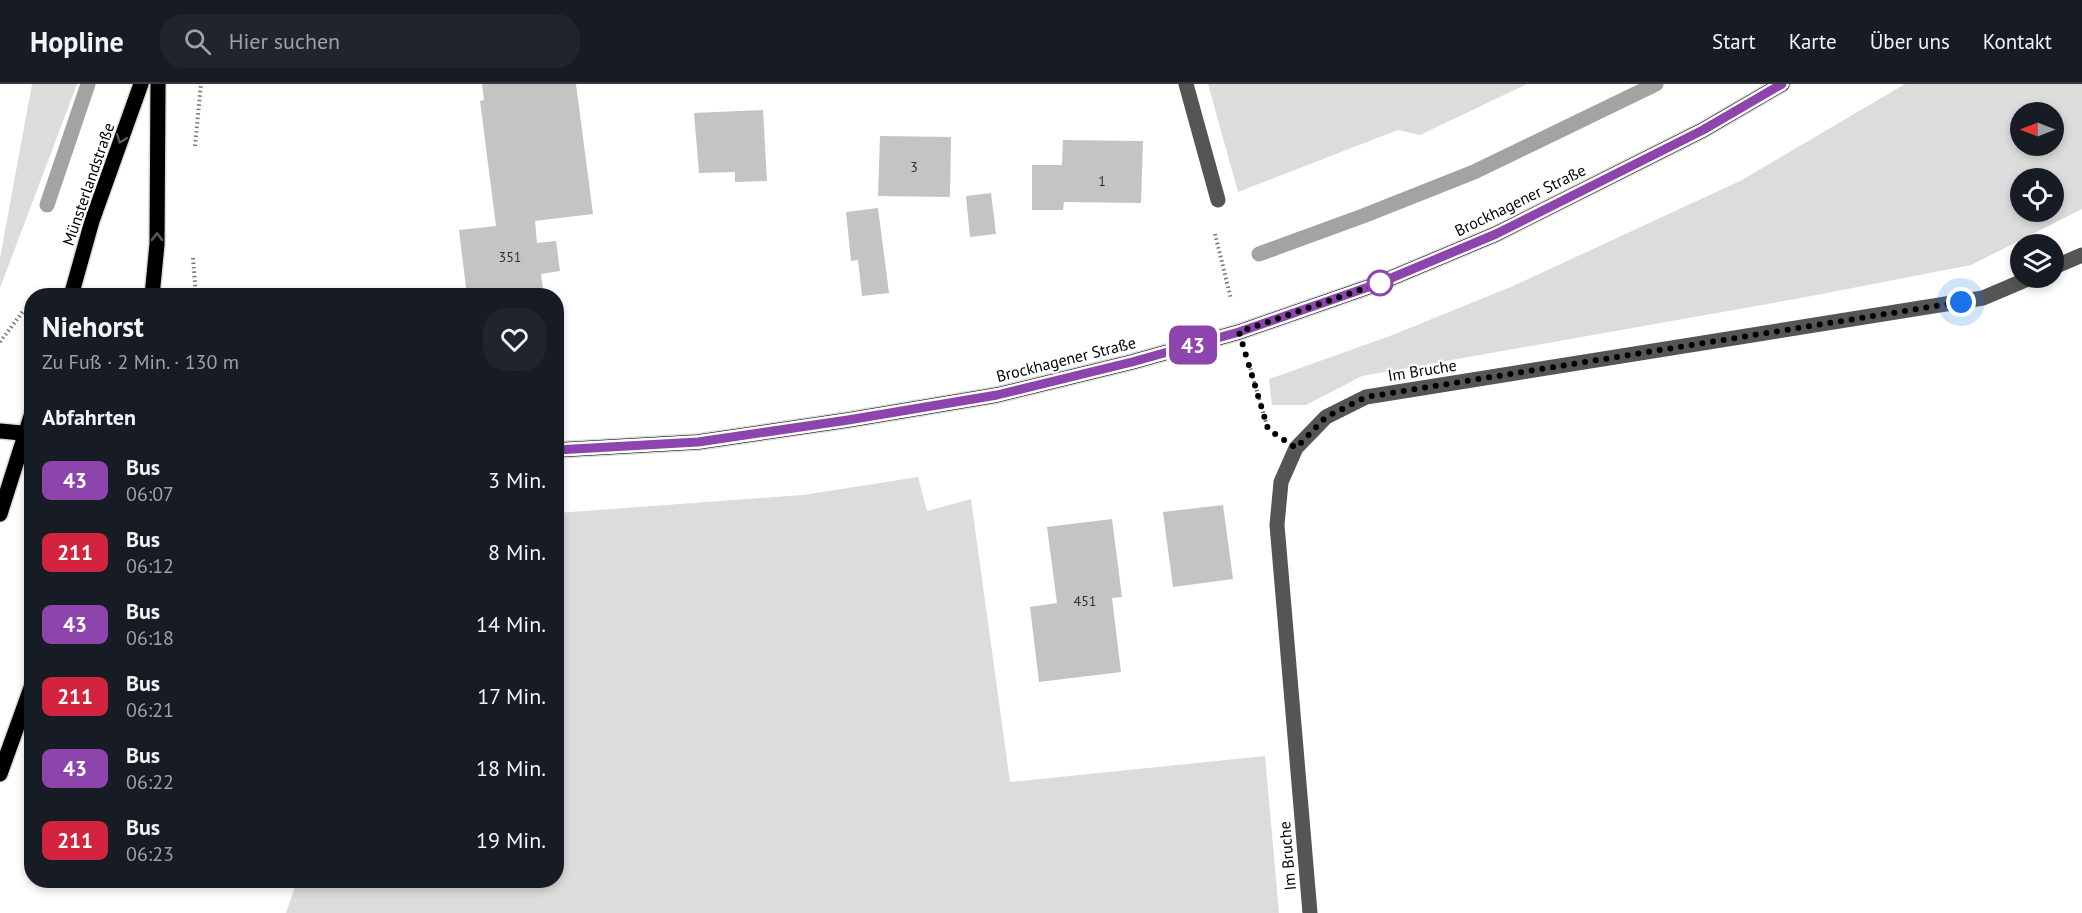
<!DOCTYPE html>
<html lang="de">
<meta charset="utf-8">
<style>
:root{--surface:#171b24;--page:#20242c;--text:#f1f3f6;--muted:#9ea1a6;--line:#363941}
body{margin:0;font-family:"PT Sans",sans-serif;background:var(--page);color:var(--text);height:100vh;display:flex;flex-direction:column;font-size:22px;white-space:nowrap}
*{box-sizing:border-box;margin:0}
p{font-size:20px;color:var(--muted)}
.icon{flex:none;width:33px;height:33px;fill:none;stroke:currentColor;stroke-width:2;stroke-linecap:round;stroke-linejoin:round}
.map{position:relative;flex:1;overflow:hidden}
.details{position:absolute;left:24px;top:204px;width:540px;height:600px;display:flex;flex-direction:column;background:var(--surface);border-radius:24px;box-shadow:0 3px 9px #0003}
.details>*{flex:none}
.badge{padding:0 12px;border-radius:9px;font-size:21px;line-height:39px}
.needle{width:39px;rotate:270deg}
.controls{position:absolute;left:2010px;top:18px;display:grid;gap:12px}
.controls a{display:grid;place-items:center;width:54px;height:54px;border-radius:50%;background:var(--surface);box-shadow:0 3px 9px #0003;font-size:30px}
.you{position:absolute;width:30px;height:30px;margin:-15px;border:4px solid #fff;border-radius:50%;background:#1a73e8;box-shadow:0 0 0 9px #1a73e833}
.map>.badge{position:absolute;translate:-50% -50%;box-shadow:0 0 0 3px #fff}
h2{padding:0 18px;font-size:22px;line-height:54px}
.round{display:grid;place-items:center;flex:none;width:63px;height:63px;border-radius:24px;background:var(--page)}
.summary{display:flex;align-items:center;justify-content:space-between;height:102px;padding:0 18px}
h1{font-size:28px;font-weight:600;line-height:45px}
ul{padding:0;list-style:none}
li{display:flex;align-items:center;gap:18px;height:72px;padding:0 18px}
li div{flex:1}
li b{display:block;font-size:22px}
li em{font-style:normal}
li .badge{min-width:66px;font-weight:700;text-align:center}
header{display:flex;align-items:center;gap:36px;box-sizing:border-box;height:84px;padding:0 30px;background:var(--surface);border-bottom:2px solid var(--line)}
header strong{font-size:28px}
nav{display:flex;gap:33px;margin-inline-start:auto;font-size:21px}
.search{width:420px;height:54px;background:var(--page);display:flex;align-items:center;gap:15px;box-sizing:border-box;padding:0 21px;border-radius:24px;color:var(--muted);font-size:22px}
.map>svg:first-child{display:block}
</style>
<header>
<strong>Hopline</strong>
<div class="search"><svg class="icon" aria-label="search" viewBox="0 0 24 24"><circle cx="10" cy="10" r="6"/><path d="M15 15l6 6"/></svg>Hier suchen</div>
<nav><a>Start</a><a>Karte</a><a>Über uns</a><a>Kontakt</a></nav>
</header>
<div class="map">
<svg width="2082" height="829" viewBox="0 0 2082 829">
<rect width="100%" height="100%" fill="#fff"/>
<g fill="#dcdcdc" fill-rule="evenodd">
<polygon points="32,0 77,0 0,204 0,174"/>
<polygon points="1208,0 1527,0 1420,51 1398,46 1238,108"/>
<path d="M1905,0H2082V125L1971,181L1801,214L1362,292L1306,321H1272L1269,295L1390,252L1513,202L1742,96ZM2020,28H2054V62H2020ZM2020,94H2054V128H2020Z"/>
<polygon points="918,393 927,427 971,415 1010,698 1265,672 1279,829 286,829 297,797 556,796 557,429 803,411"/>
</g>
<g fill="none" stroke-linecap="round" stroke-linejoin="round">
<g stroke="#a3a3a3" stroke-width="15">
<polyline points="47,121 88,0"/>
<polyline points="1259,170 1363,132 1474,88 1656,0"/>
</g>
</g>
<g fill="#c4c4c4">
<polygon points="482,0 576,0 593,130 535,137 537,159 556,157 560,187 541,190 544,212 467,212 459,146 496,142 480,17 484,16"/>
<polygon points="763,26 767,97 735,98 735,88 699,89 694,29"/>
<polygon points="880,52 951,53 950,113 878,112"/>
<polygon points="1063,56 1143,57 1141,119 1064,118 1063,126 1032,126 1032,81 1062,81"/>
<polygon points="991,109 996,150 970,153 966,112"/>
<polygon points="878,124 889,209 862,212 858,176 851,177 846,128"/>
<polygon points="1223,421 1233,495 1173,503 1163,428"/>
<polygon points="1112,435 1122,513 1112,514 1121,588 1039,598 1030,523 1057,519 1047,443"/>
</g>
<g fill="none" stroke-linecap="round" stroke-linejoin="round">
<defs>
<g id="major">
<polyline points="71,212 92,137 141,0"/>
<polyline points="152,212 157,160 158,0"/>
<polyline points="0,347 32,350"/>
<polyline points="556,366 698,358 848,336 997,311 1132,278 1239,248 1377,200 1496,150 1703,46 1782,0"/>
<polyline points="0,430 32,329"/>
<polyline points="0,690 32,601"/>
</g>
</defs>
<use href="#major" stroke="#dbdbdb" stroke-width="18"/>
<g stroke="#777" stroke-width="4" stroke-dasharray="1.5 3" stroke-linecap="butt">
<polyline points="195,62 201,0"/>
<polyline points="1215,150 1231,215"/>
<polyline points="193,174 196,212"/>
<polyline points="0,258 24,226"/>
<polyline points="1249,280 1268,345"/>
</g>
<g stroke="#555" stroke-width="15">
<polyline points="1186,0 1218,116"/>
<polyline points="2054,183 2082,171"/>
<polyline points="1310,829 1277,441 1281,398 1296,364 1326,333 1366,313 1983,214 2030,194"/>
</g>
<use href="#major" stroke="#000" stroke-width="15"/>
</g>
<defs><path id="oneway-chevron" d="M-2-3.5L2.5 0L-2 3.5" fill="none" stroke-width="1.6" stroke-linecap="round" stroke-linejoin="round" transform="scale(1.5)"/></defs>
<g stroke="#595959">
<use href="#oneway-chevron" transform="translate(121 55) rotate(110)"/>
<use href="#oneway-chevron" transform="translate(157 153) rotate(-89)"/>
</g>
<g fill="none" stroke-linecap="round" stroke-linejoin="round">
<defs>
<polyline id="line" points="556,366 698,358 848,336 997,311 1132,278 1239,248 1377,200 1496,150 1703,46 1782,0"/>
</defs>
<use href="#line" stroke="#fff" stroke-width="14"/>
<use href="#line" stroke="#8e44ad" stroke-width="9"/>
<polyline stroke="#000" stroke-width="6" stroke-dasharray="0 10.8" points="1380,199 1239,248 1268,345 1296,364 1326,333 1366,313 1961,218"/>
</g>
<circle fill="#fff" stroke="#8e44ad" stroke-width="3" cx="1380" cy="199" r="12"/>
<g text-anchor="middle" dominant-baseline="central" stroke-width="4.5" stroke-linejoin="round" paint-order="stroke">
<g font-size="14" fill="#313131">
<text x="914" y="83">3</text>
<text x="1102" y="97">1</text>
<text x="510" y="173">351</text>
<text x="1085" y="517">451</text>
</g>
<g font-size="16" fill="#000" stroke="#fff">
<text transform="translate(88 100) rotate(-71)">Münsterlandstraße</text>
<text transform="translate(1520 116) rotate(-26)">Brockhagener Straße</text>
<text transform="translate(1066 275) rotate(-14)">Brockhagener Straße</text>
<text transform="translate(1422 286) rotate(-9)">Im Bruche</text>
<text transform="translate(1287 772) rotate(-95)">Im Bruche</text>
</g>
</g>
</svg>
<div class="controls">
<a><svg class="needle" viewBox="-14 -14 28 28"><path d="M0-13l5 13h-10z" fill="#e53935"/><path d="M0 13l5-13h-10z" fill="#9ea1a6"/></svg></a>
<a><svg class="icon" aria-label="locate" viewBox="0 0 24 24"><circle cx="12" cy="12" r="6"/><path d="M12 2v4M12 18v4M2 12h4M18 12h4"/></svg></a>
<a><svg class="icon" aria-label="layers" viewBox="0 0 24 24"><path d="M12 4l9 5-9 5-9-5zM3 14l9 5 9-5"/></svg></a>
</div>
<div class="you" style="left:1961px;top:218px"></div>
<b class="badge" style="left:1193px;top:261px;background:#8e44ad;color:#fff">43</b>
<section class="details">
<div class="summary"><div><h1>Niehorst</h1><p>Zu Fuß · 2 Min. · 130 m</p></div><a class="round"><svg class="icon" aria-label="heart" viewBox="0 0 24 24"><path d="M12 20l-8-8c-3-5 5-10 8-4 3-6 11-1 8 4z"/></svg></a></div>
<h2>Abfahrten</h2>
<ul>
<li><span class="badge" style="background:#8e44ad;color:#fff">43</span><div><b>Bus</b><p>06:07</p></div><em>3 Min.</em></li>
<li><span class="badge" style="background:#d4233e;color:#fff">211</span><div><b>Bus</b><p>06:12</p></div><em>8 Min.</em></li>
<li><span class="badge" style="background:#8e44ad;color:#fff">43</span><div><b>Bus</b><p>06:18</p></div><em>14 Min.</em></li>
<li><span class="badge" style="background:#d4233e;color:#fff">211</span><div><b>Bus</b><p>06:21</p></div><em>17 Min.</em></li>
<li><span class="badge" style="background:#8e44ad;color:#fff">43</span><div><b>Bus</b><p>06:22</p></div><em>18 Min.</em></li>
<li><span class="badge" style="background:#d4233e;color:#fff">211</span><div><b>Bus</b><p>06:23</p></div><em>19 Min.</em></li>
</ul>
</section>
</div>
